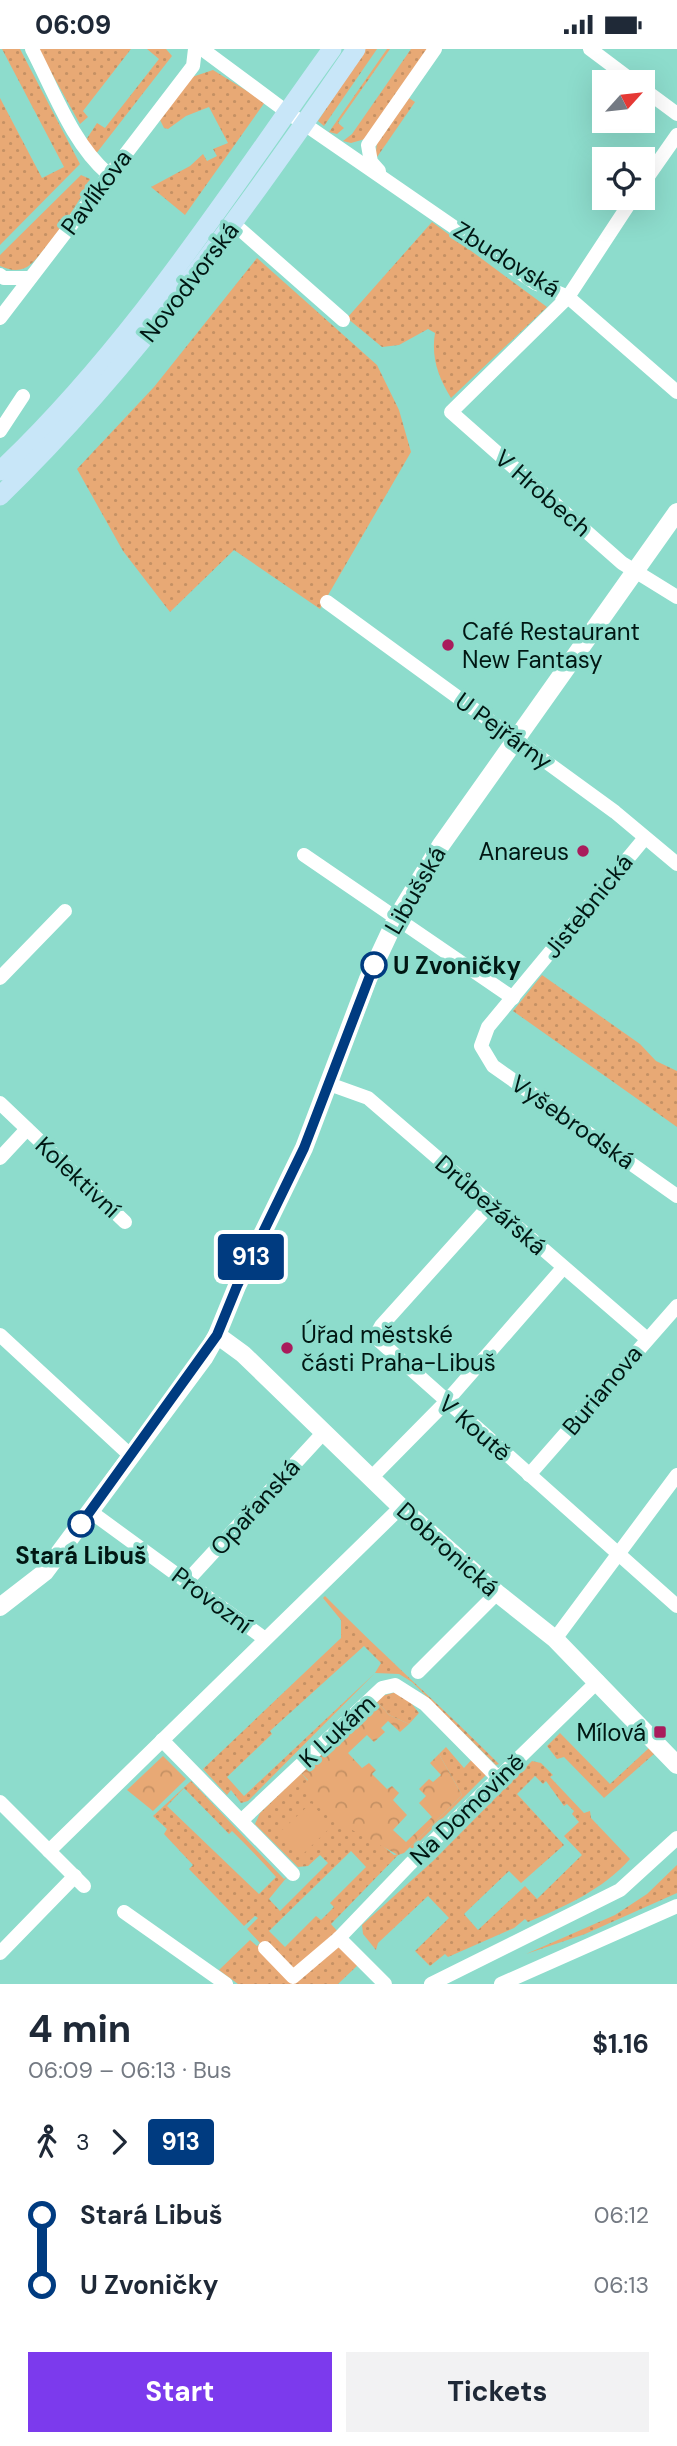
<!DOCTYPE html>
<meta charset="utf-8">
<style>
:root{--surface:#fff;--page:#f2f2f3;--text:#1f2937;--muted:#747a83;--accent:#7c3aed}
body{margin:0;font-family:"DM Sans",sans-serif;background:var(--page);color:var(--text);height:100vh;display:flex;flex-direction:column;font-size:26px;white-space:nowrap}
*{box-sizing:border-box;margin:0}
p{font-size:23px;color:var(--muted)}
.icon{flex:none;width:38px;height:38px;fill:none;stroke:currentColor;stroke-width:2;stroke-linecap:round;stroke-linejoin:round}
.map{position:relative;height:1935px;overflow:hidden}
.panel{display:flex;flex-direction:column;background:var(--surface);flex:1}
.panel>*{flex:none}
.badge{padding:0 14px;border-radius:5px;font-size:24px;line-height:46px}
.needle{width:46px;rotate:63deg}
.fabs{position:absolute;left:592px;top:21px;display:grid;gap:14px}
.fabs a{display:grid;place-items:center;width:63px;height:63px;border-radius:0px;background:var(--surface);box-shadow:0 7px 28px #0002;font-size:35px}
.map>.badge{position:absolute;translate:-50% -50%;box-shadow:0 0 0 4px #fff}
.legs{display:flex;align-items:center;gap:10px;height:77px;padding:0 28px;font-size:23px}
.legs p{margin-inline-start:auto}
.summary{display:flex;align-items:center;justify-content:space-between;height:119px;padding:0 28px}
h1{font-size:38px;font-weight:700;line-height:52px}
.cta{display:flex;gap:14px;margin-top:auto;padding:14px 28px}
.cta a{flex:1;height:80px;border-radius:0px;background:var(--accent);color:#fff;font-size:28px;font-weight:700;line-height:80px;text-align:center}
.cta a+a{background:var(--page);color:var(--text)}
ul{padding:0 28px;list-style:none}
li{display:flex;align-items:center;gap:24px;height:70px;font-size:26px}
li i{display:grid;place-items:center;width:10px;height:100%;margin:0 9px;background:currentColor}
li i::after{content:'';width:18px;height:18px;margin:-9px;border:5px solid;border-radius:50%;background:var(--surface)}
li p{margin-inline-start:auto}
li:first-child i{background:linear-gradient(#0000 50%,currentColor 0)}
li:last-child i{background:linear-gradient(currentColor 50%,#0000 0)}
.status{display:flex;justify-content:space-between;align-items:center;height:49px;padding:0 35px;background:var(--surface);direction:ltr}
.status svg{height:19px;fill:currentColor}
.map>svg:first-child{display:block}
</style>
<div class="status"><b>06:09</b><svg viewBox="0 0 49 12"><path d="M0 12V9h3v3zM5 12V6h3v6zM10 12V3h3v9zM15 12V0h3v12zM26 1h20v11H26zM47 4h2v5h-2z"/></svg></div>
<div class="map">
<svg width="677" height="1935" viewBox="0 0 677 1935">
<defs>
<pattern id="grass-dots" width="8" height="8" patternUnits="userSpaceOnUse" patternTransform="scale(1.75)"><rect width="8" height="8" fill="#e8a975"/><path d="M2 2h.1M6 6h.1" fill="none" stroke="#c59164" stroke-width="1.8" stroke-linecap="round"/></pattern>
<pattern id="park-crowns" width="20" height="18" patternUnits="userSpaceOnUse" patternTransform="scale(1.75)"><rect width="20" height="18" fill="#e8a975"/><path d="M2 6a3 3 0 1 1 6 0M12 15a3 3 0 1 1 6 0" fill="none" stroke="#c59164"/></pattern>
</defs>
<rect width="100%" height="100%" fill="#8ddccc"/>
<g fill="url(#grass-dots)" fill-rule="evenodd">
<polygon points="2,0 20,0 80,115 0,196 0,49 42,129 64,118"/>
<polygon points="38,0 131,0 83,62 88,68 80,75"/>
<polygon points="147,0 166,0 172,7 95,106 86,91 97,74 105,79 159,10"/>
<polygon points="365,0 377,0 324,77 318,72"/>
<polygon points="387,0 390,0 338,74 344,79 337,85 329,83"/>
<polygon points="411,0 428,0 365,90 351,94 343,92 352,85"/>
<polygon points="213,21 265,53 185,166 151,138 190,117 203,105 207,112 217,107 213,100 228,94 209,58 186,67 168,80 164,79 160,71 192,28"/>
<polygon points="409,49 415,53 375,111 377,94"/>
<path d="M81,126L90,130C87,144 39,212 27,218C18,223 9,221 0,217V206Z"/>
<path d="M432,173L547,258L451,349C438,328 431,308 435,284L428,280L399,296L382,298L347,269Z"/>
<polygon points="257,209 377,316 399,361 411,403 320,560 234,501 170,563 123,502 77,420 154,338"/>
<polygon points="542,926 640,995 656,1012 677,1022 677,1078 513,962"/>
<path d="M325,1547C382,1605 442,1658 499,1715L496,1716L412,1633L399,1625L375,1624L248,1752L241,1754L231,1741L227,1746L203,1720L341,1589V1571L323,1549ZM364,1597L381,1614L375,1624L244,1747L227,1728L272,1685L270,1682Z"/>
<polygon points="396,1643 407,1649 419,1664 409,1675 389,1666 377,1652 382,1647"/>
<polygon points="560,1684 610,1735 649,1699 654,1705 604,1749 564,1708 557,1710 547,1697"/>
<polygon points="446,1698 464,1719 473,1709 488,1724 412,1800 410,1798 462,1746 439,1705"/>
<path d="M532,1712L541,1714L553,1726L550,1728L584,1764L590,1762L591,1769L630,1810C602,1841 566,1857 528,1873L525,1870L514,1879L448,1908L445,1905L430,1917L415,1902L449,1869L428,1847L378,1894L376,1901L363,1885L362,1876L433,1812ZM535,1727L543,1735L546,1732L564,1757L567,1755L574,1762L572,1765L579,1773L564,1787L582,1806L537,1850L525,1837L478,1881L464,1865L509,1822L521,1834L564,1796L517,1745Z"/>
<path d="M301,1724L308,1732L305,1735L394,1806L399,1805L331,1875L354,1901L359,1915L338,1935H238L219,1921L250,1891L257,1897L260,1894L247,1880L258,1869L255,1867L244,1877L189,1820L193,1816L164,1785L167,1780L153,1767L191,1732L284,1830L287,1828L269,1850L280,1862L328,1814L320,1806L308,1817L298,1818L255,1775L260,1764ZM184,1739L229,1785L232,1782C247,1797 262,1812 276,1828L259,1845L167,1757ZM351,1802L366,1818L330,1854L334,1858L321,1871L316,1867L285,1898L269,1882Z"/>
<polygon points="677,1816 677,1844 585,1885 526,1905 615,1866 647,1845"/>
</g>
<g fill="url(#park-crowns)">
<polygon points="377,1652 389,1666 409,1675 400,1683 388,1672 381,1679 385,1683 374,1693 367,1686 348,1704 362,1719 369,1714 376,1721 372,1725 387,1740 392,1737 399,1744 393,1751 407,1766 393,1781 406,1793 432,1768 419,1754 426,1747 419,1740 429,1730 433,1733 441,1726 430,1714 439,1705 462,1746 404,1804 398,1806 343,1776 304,1735 308,1731 301,1724"/>
<polygon points="163,1707 186,1730 153,1762 127,1741"/>
</g>
<polygon fill="#e8a975" points="311,1754 332,1777 303,1805 281,1782"/>
<g fill="none" stroke-linecap="round" stroke-linejoin="round">
<g stroke="#fff" stroke-width="14">
<path d="M32,0C54,42 72,94 108,125"/>
<polyline points="202,0 287,63 535,234 568,248 677,343"/>
<polyline points="590,0 634,33"/>
<polyline points="642,39 677,65"/>
<polyline points="379,122 371,113 368,96 435,0"/>
<polyline points="642,136 677,86"/>
<polyline points="633,149 568,248 451,363 622,514 677,548"/>
<polyline points="234,175 343,271"/>
<polyline points="0,226 4,229 30,229"/>
<polyline points="0,269 193,17 195,0"/>
<polyline points="0,382 23,347"/>
<polyline points="327,553 615,763 677,815"/>
<polyline points="644,790 488,978 481,997 493,1017 677,1147"/>
<polyline points="304,806 513,949"/>
<polyline points="0,929 65,862"/>
<polyline points="329,1035 368,1049 646,1289"/>
<polyline points="0,1054 125,1173"/>
<polyline points="0,1109 27,1080"/>
<polyline points="490,1156 381,1277 375,1288 677,1557"/>
<polyline points="0,1286 131,1407"/>
<polyline points="529,1426 677,1257"/>
<polyline points="371,1429 446,1353 563,1219"/>
<polyline points="91,1463 265,1590"/>
<polyline points="187,1532 324,1383"/>
<polyline points="555,1590 677,1426"/>
<polyline points="418,1623 497,1544"/>
<polyline points="162,1691 293,1825"/>
<polyline points="0,1753 84,1837"/>
<polyline points="242,1771 382,1639 395,1636 425,1655 498,1729"/>
<polyline points="49,1802 401,1458"/>
<polyline points="124,1863 226,1935"/>
<polyline points="339,1889 385,1935"/>
<polyline points="265,1899 293,1928 339,1889 410,1815 598,1632"/>
<polyline points="0,1904 75,1827"/>
<polyline points="431,1935 620,1841 677,1789"/>
<polyline points="501,1935 677,1857"/>
</g>
<g stroke="#fff" stroke-width="18">
<polyline points="217,1286 243,1305 401,1458 497,1544 555,1590 677,1716"/>
<polyline points="0,1558 45,1523 204,1309 217,1286 237,1237 304,1099 368,930 396,870 441,796 677,463"/>
</g>
<g stroke="#c8e6f8" stroke-width="19">
<path d="M0,422C131,298 227,146 332,0"/>
<path d="M0,447C138,313 247,158 356,0"/>
</g>
</g>
<g fill="none" stroke-linecap="round" stroke-linejoin="round">
<defs>
<polyline id="line-1" points="81,1475 217,1286 237,1237 304,1099 374,916"/>
</defs>
<use href="#line-1" stroke="#fff" stroke-width="16"/>
<use href="#line-1" stroke="#003b80" stroke-width="10"/>
</g>
<g fill="#a91c5c" stroke="#8ddccc" stroke-width="2.5">
<circle cx="448" cy="596" r="7"/>
<circle cx="583" cy="802" r="7"/>
<circle cx="287" cy="1299" r="7"/>
<rect x="653" y="1676" width="14" height="14" rx="3.5"/>
</g>
<g fill="#fff" stroke="#003b80" stroke-width="3.5">
<circle cx="374" cy="916" r="12"/>
<circle cx="81" cy="1475" r="12"/>
</g>
<g text-anchor="middle" dominant-baseline="central" stroke-width="7" stroke-linejoin="round" paint-order="stroke">
<g font-size="24" fill="#001713" stroke="#8ddccc">
<text transform="translate(96 143) rotate(-53)">Pavlíkova</text>
<text transform="translate(507 210) rotate(32)">Zbudovská</text>
<text transform="translate(189 233) rotate(-52)">Novodvorská</text>
<text transform="translate(543 444) rotate(41)">V Hrobech</text>
<text transform="translate(504 682) rotate(36)">U Pejřárny</text>
<text transform="translate(415 841) rotate(-60)">Libušská</text>
<text transform="translate(588 857) rotate(-51)">Jistebnická</text>
<text transform="translate(573 1073) rotate(35)">Vyšebrodská</text>
<text transform="translate(78 1128) rotate(43)">Kolektivní</text>
<text transform="translate(491 1156) rotate(41)">Drůbežářská</text>
<text transform="translate(602 1341) rotate(-50)">Burianova</text>
<text transform="translate(475 1379) rotate(41)">V Koutě</text>
<text transform="translate(255 1458) rotate(-48)">Opařanská</text>
<text transform="translate(448 1500) rotate(42)">Dobronická</text>
<text transform="translate(212 1551) rotate(37)">Provozní</text>
<text transform="translate(337 1682) rotate(-43)">K Lukám</text>
<text transform="translate(467 1760) rotate(-44)">Na Domovině</text>
</g>
<g font-size="24" fill="#001713" stroke="#8ddccc" text-anchor="start">
<text x="462" y="582">Café Restaurant<tspan x="462" dy="28">New Fantasy</tspan></text>
<text x="569" y="802" text-anchor="end">Anareus</text>
<text x="301" y="1285">Úřad městské<tspan x="301" dy="28">části Praha-Libuš</tspan></text>
<text x="646" y="1683" text-anchor="end">Mílová</text>
</g>
<g font-size="24" font-weight="bold" fill="#001713" stroke="#8ddccc" text-anchor="start">
<text x="393" y="916">U Zvoničky</text>
<text x="81" y="1506" text-anchor="middle">Stará Libuš</text>
</g>
</g>
</svg>
<div class="fabs">
<a><svg class="needle" viewBox="-14 -14 28 28"><path d="M0-13l5 13h-10z" fill="#e53935"/><path d="M0 13l5-13h-10z" fill="#747a83"/></svg></a>
<a><svg class="icon" aria-label="locate" viewBox="0 0 24 24"><circle cx="12" cy="12" r="6"/><path d="M12 2v4M12 18v4M2 12h4M18 12h4"/></svg></a>
</div>
<b class="badge" style="left:251px;top:1208px;background:#003b80;color:#fff">913</b>
</div>
<section class="panel">
<div class="summary"><div><h1>4 min</h1><p>06:09 – 06:13 · Bus</p></div><b>$1.16</b></div>
<div class="legs"><svg class="icon" aria-label="walk" viewBox="0 0 24 24"><circle cx="13" cy="4" r="2"/><path d="M13 8l-2 6 4 7M11 14l-3 7M7 12l3-4h3l4 4"/></svg>3<svg class="icon" aria-label="forward" viewBox="0 0 24 24"><path d="M9 5l7 7-7 7"/></svg><b class="badge" style="background:#003b80;color:#fff">913</b></div>
<ul>
<li><i style="color:#003b80"></i><b>Stará Libuš</b><p>06:12</p></li>
<li><i style="color:#003b80"></i><b>U Zvoničky</b><p>06:13</p></li>
</ul>
<div class="cta"><a>Start</a><a>Tickets</a></div>
</section>
